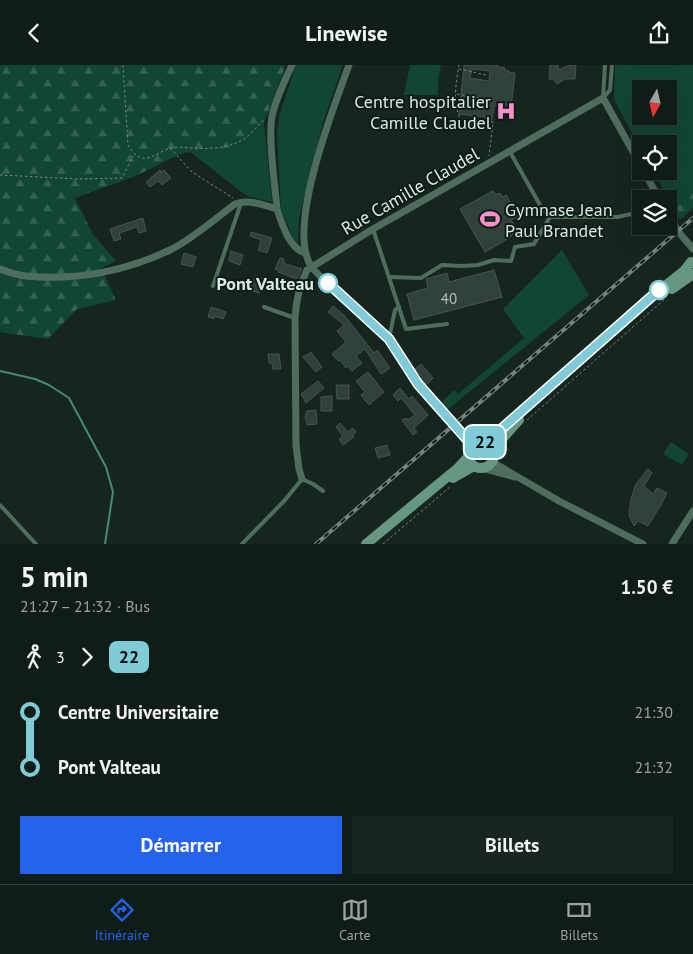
<!DOCTYPE html>
<html lang="fr">
<meta charset="utf-8">
<style>
:root{--surface:#101c17;--page:#192520;--text:#f1f3f6;--muted:#9ca1a1;--line:#303a36;--accent:#2563eb}
body{margin:0;font-family:"PT Sans",sans-serif;background:var(--page);color:var(--text);height:100vh;display:flex;flex-direction:column;font-size:19px;white-space:nowrap}
*{box-sizing:border-box;margin:0}
p{font-size:16px;color:var(--muted)}
.icon{flex:none;width:28px;height:28px;fill:none;stroke:currentColor;stroke-width:2;stroke-linecap:round;stroke-linejoin:round}
.map{position:relative;height:479px;overflow:hidden}
.sheet{display:flex;flex-direction:column;background:var(--surface);flex:1}
.sheet>*{flex:none}
.badge{padding:0 10px;border-radius:8px;font-size:18px;line-height:32px}
.needle{width:32px;rotate:188deg}
.buttons{position:absolute;left:632px;top:15px;display:grid;gap:10px}
.buttons a{display:grid;place-items:center;width:45px;height:45px;border-radius:0px;background:var(--surface);box-shadow:0 5px 20px #0002,0 0 0 1px var(--line);font-size:25px}
.map>.badge{position:absolute;translate:-50% -50%;box-shadow:0 0 0 2px #fff}
.legs{display:flex;align-items:center;gap:8px;height:55px;padding:0 20px;font-size:16px}
.legs p{margin-inline-start:auto}
.head{display:flex;align-items:center;justify-content:space-between;height:85px;padding:0 20px}
h1{font-size:28px;font-weight:700;line-height:38px}
.primary-button{display:flex;gap:10px;margin-top:auto;padding:10px 20px}
.primary-button a{flex:1;height:58px;border-radius:0px;background:var(--accent);color:#fff;font-size:20px;font-weight:700;line-height:58px;text-align:center}
.primary-button a+a{background:var(--page);color:var(--text)}
ul{padding:0 20px;list-style:none}
li{display:flex;align-items:center;gap:18px;height:55px;font-size:19px}
li i{display:grid;place-items:center;width:8px;height:100%;margin:0 6px;background:currentColor}
li i::after{content:'';width:12px;height:12px;margin:-6px;border:4px solid;border-radius:50%;background:var(--surface)}
li p{margin-inline-start:auto}
li:first-child i{background:linear-gradient(#0000 50%,currentColor 0)}
li:last-child i{background:linear-gradient(currentColor 50%,#0000 0)}
header{display:flex;justify-content:space-between;align-items:center;height:65px;padding:0 20px;background:var(--surface);font-size:22px;font-weight:700}
.dock{display:flex;justify-content:space-around;align-items:center;height:70px;border-top:1px solid var(--line);background:var(--surface);font-size:14px;color:var(--muted)}
.dock a{display:grid;justify-items:center;gap:2px}
.dock .active{color:var(--accent)}
.map>svg:first-child{display:block}
</style>
<header><svg class="icon" aria-label="back" viewBox="0 0 24 24"><path d="M15 5l-7 7 7 7"/></svg>Linewise<svg class="icon" aria-label="share" viewBox="0 0 24 24"><path d="M12 15V3M7 8l5-5 5 5M5 13v7h14v-7"/></svg></header>
<div class="map">
<svg width="693" height="479" viewBox="0 0 693 479">
<defs>
<pattern id="forest-firs" width="22" height="20" patternUnits="userSpaceOnUse" patternTransform="scale(1.25)"><rect width="22" height="20" fill="#124634"/><path d="M5 1l3.5 6h-7zM16 11l3.5 6h-7z" fill="#346151"/></pattern>
</defs>
<rect width="100%" height="100%" fill="#16261f"/>
<g fill="#124634" fill-rule="evenodd">
<polygon points="296,0 343,0 324,54 299,153 298,178 293,173 281,144 277,70 279,51"/>
<polygon points="410,0 441,0 438,15 438,30 404,30"/>
<path d="M615,0H693V120L672,140L653,106H669V79H641V84L614,35ZM641,24H669V51H641Z"/>
<polygon points="264,58 272,137 247,131 190,87 214,86 245,78"/>
<polygon points="562,185 589,230 447,345 441,338 454,325 458,329 524,273 503,244"/>
<polygon points="671,377 689,389 682,400 663,389"/>
</g>
<g fill="url(#forest-firs)">
<polygon points="0,0 286,0 264,58 245,78 214,86 190,87 183,88 133,112 75,133 92,168 116,196 101,203 116,235 77,244 48,274 0,267"/>
<polygon points="693,120 693,143 680,155 672,140"/>
</g>
<g fill="none" stroke-linecap="round" stroke-linejoin="round">
<polyline stroke="#428c76" stroke-width="2" points="0,306 35,314 49,320 69,333 106,402 113,427 105,479"/>
</g>
<g fill="#304139" stroke="#43554d" fill-rule="evenodd">
<path d="M464,0H498V2L505,3L504,5L509,6V7L515,8L511,43L494,41L492,55L485,54V52L459,49ZM472,4L490,6L489,16L470,13Z"/>
<polygon points="550,0 558,0 558,5 570,0 576,0 575,14 565,14 557,19 553,14 549,14"/>
<polygon points="160,105 161,108 164,105 171,113 162,120 158,116 150,122 146,117"/>
<polygon points="493,126 496,130 500,128 503,132 506,130 518,151 511,155 517,166 510,171 511,172 485,187 460,144"/>
<polygon points="143,153 146,166 139,168 137,162 119,168 121,174 114,176 110,164"/>
<polygon points="251,167 272,173 267,188 258,185 261,175 250,171"/>
<polygon points="231,186 243,190 240,200 229,196"/>
<polygon points="184,188 196,192 193,202 181,199"/>
<polygon points="280,193 284,194 283,198 302,204 297,214 278,207 279,206 275,204"/>
<polygon points="494,205 502,232 414,255 407,229 428,223 426,214 447,208 449,217"/>
<polygon points="255,211 263,214 259,228 250,225"/>
<polygon points="333,241 344,250 374,288 377,285 390,303 381,309 365,284 356,291 362,298 352,306 348,301 346,303 340,295 338,296 332,289 346,277 337,266 344,260 328,247"/>
<polygon points="211,242 226,247 223,254 214,251 214,254 208,252"/>
<polygon points="311,287 322,302 316,307 303,292"/>
<polygon points="268,289 279,289 281,304 273,304 272,298 269,298"/>
<polygon points="421,299 433,313 426,320 421,314 423,313 415,304"/>
<polygon points="368,307 384,327 369,340 361,330 365,327 356,316"/>
<polygon points="318,316 324,323 306,338 301,329"/>
<polygon points="336,320 349,320 349,334 337,334"/>
<polygon points="400,323 409,334 412,331 428,350 414,363 417,367 413,370 402,355 406,353 408,355 415,350 401,333 398,336 393,330"/>
<polygon points="332,331 332,346 321,346 321,332"/>
<polygon points="316,345 317,359 307,360 305,351 307,346"/>
<polygon points="340,358 348,367 353,363 356,367 353,370 354,372 343,380 339,374 343,371 336,362"/>
<polygon points="387,380 390,390 378,393 375,383"/>
<polygon points="648,404 652,408 644,421 653,429 657,423 667,428 661,440 648,461 638,456 634,461 629,450 631,434 636,419"/>
</g>
<g fill="none" stroke-linecap="round" stroke-linejoin="round">
<g stroke="#798681" stroke-width="1" stroke-dasharray="2.5 2.5" stroke-linecap="butt">
<path d="M123,0L128,80C144,107 155,85 175,82C198,83 223,87 244,74C251,69 257,61 264,55"/>
<path d="M459,0C456,19 450,48 467,61L485,64L486,55L467,61"/>
<polyline points="459,4 486,10"/>
<polyline points="457,29 485,34"/>
<polyline points="486,56 493,57 489,91"/>
<polyline points="170,83 192,107 233,133"/>
<polyline points="0,110 78,114 122,113 133,91"/>
<polyline points="527,355 666,233"/>
<polyline points="383,479 451,421"/>
</g>
<g stroke="#4e6d5f" stroke-width="4">
<polyline points="603,33 610,25 612,0"/>
<polyline points="603,33 605,0"/>
<polyline points="510,87 544,147 550,152 617,152 641,147"/>
<polyline points="373,164 406,264 447,259"/>
<polyline points="389,212 421,213 442,200 461,201 478,200 494,195 511,196 515,182 534,179 550,152"/>
<polyline points="213,221 241,138"/>
<polyline points="264,242 295,253"/>
<polyline points="389,274 395,245 399,242"/>
<polyline points="0,440 36,479"/>
<polyline points="242,479 285,435 302,414 313,419 323,426"/>
</g>
<g stroke="#4e6d5f" stroke-width="7">
<path d="M349,0C334,41 286,163 311,201C317,209 326,217 333,223C350,238 374,257 389,274C400,288 407,305 418,319C426,329 435,338 443,347"/>
<polyline points="644,106 659,134"/>
<path d="M277,144C275,119 268,75 272,51C276,33 284,17 292,0"/>
<polyline points="669,151 681,170 693,184"/>
<path d="M0,204C8,207 17,210 26,211C76,216 127,206 172,184C193,173 215,154 235,139C249,134 264,140 277,144C282,159 289,183 305,188"/>
<polyline points="467,375 472,380"/>
<polyline points="493,395 494,398 559,436 643,479"/>
<polyline points="482,403 515,412"/>
<path d="M302,414L299,404L296,380L295,253C296,236 300,219 307,205L373,164L603,33L641,101"/>
<polyline points="672,479 693,446"/>
</g>
<g stroke="#659781" stroke-width="10">
<polyline points="672,224 693,209"/>
<polyline points="483,377 490,374 645,237 684,206 691,197"/>
<circle cx="481" cy="390" r="13"/>
<polyline points="493,387 501,375 519,355"/>
<polyline points="453,413 474,401"/>
<polyline points="366,479 458,403 468,392"/>
</g>
<defs>
<polyline id="rail" points="316,479 693,153"/>
</defs>
<use href="#rail" stroke="#75837d" stroke-width="4"/>
<use href="#rail" stroke="#0d1d16" stroke-width="2" stroke-dasharray="5.5" stroke-linecap="butt"/>
<polyline stroke="#4e6d5f" stroke-width="7" points="443,347 467,375"/>
</g>
<g fill="none" stroke-linecap="round" stroke-linejoin="round">
<defs>
<polyline id="line-1" points="328,218 389,274 418,319 472,380 490,374 659,225"/>
</defs>
<use href="#line-1" stroke="#fff" stroke-width="11"/>
<use href="#line-1" stroke="#80cbd8" stroke-width="8"/>
</g>
<defs>
<symbol id="hospital-bare" viewBox="-9 -9 18 18"><path d="M-5-5h3v3.5h4V-5h3V5h-3V1.5h-4V5h-3Z" fill="#f890cc" stroke="#0d1d16" stroke-width="2.5" paint-order="stroke"/></symbol>
<symbol id="stadium-bare" viewBox="-9 -9 18 18"><path d="M0-5a6.5 5 0 1 0 0 10a6.5 5 0 1 0 0-10ZM-3.5-1.8h7v3.6h-7Z" fill="#f890cc" stroke="#0d1d16" stroke-width="2.5" paint-order="stroke"/></symbol>
</defs>
<g fill-rule="evenodd">
<use href="#hospital-bare" x="492" y="32" width="28" height="28"/>
<use href="#stadium-bare" x="476" y="140" width="28" height="28"/>
</g>
<g fill="#fff" stroke="#80cbd8" stroke-width="2.5">
<circle cx="328" cy="218" r="9"/>
<circle cx="659" cy="225" r="9"/>
</g>
<g text-anchor="middle" dominant-baseline="central" stroke-width="4" stroke-linejoin="round" paint-order="stroke">
<g font-size="15" fill="#b2beb8">
<text x="449" y="233">40</text>
</g>
<g font-size="18" fill="#dde7e3" stroke="#0d1d16" text-anchor="end">
<text x="491" y="36">Centre hospitalier<tspan x="491" dy="21">Camille Claudel</tspan></text>
<text x="505" y="144" text-anchor="start">Gymnase Jean<tspan x="505" dy="21">Paul Brandet</tspan></text>
</g>
<g font-size="18" fill="#dde7e3" stroke="#0d1d16">
<text transform="translate(410 126) rotate(-30)">Rue Camille Claudel</text>
</g>
<g font-size="18" font-weight="bold" fill="#dde7e3" stroke="#0d1d16" text-anchor="end">
<text x="314" y="218">Pont Valteau</text>
</g>
</g>
</svg>
<div class="buttons">
<a><svg class="needle" viewBox="-14 -14 28 28"><path d="M0-13l5 13h-10z" fill="#e53935"/><path d="M0 13l5-13h-10z" fill="#9ca1a1"/></svg></a>
<a><svg class="icon" aria-label="locate" viewBox="0 0 24 24"><circle cx="12" cy="12" r="6"/><path d="M12 2v4M12 18v4M2 12h4M18 12h4"/></svg></a>
<a><svg class="icon" aria-label="layers" viewBox="0 0 24 24"><path d="M12 4l9 5-9 5-9-5zM3 14l9 5 9-5"/></svg></a>
</div>
<b class="badge" style="left:485px;top:377px;background:#80cbd8;color:#111">22</b>
</div>
<section class="sheet">
<div class="head"><div><h1>5 min</h1><p>21:27 – 21:32 · Bus</p></div><b>1.50 €</b></div>
<div class="legs"><svg class="icon" aria-label="walk" viewBox="0 0 24 24"><circle cx="13" cy="4" r="2"/><path d="M13 8l-2 6 4 7M11 14l-3 7M7 12l3-4h3l4 4"/></svg>3<svg class="icon" aria-label="forward" viewBox="0 0 24 24"><path d="M9 5l7 7-7 7"/></svg><b class="badge" style="background:#80cbd8;color:#111">22</b></div>
<ul>
<li><i style="color:#80cbd8"></i><b>Centre Universitaire</b><p>21:30</p></li>
<li><i style="color:#80cbd8"></i><b>Pont Valteau</b><p>21:32</p></li>
</ul>
<div class="primary-button"><a>Démarrer</a><a>Billets</a></div>
</section>
<nav class="dock">
<a class="active"><svg class="icon" aria-label="directions" viewBox="0 0 24 24"><path d="M12 3l9 9-9 9-9-9zM9 14v-3h6M13 9l2 2-2 2"/></svg>Itinéraire</a>
<a><svg class="icon" aria-label="map" viewBox="0 0 24 24"><path d="M3 6l6-2 6 2 6-2v14l-6 2-6-2-6 2zM9 4v14M15 6v14"/></svg>Carte</a>
<a><svg class="icon" aria-label="tickets" viewBox="0 0 24 24"><path d="M3 7h18v10H3zM15 7v10"/></svg>Billets</a>
</nav>
